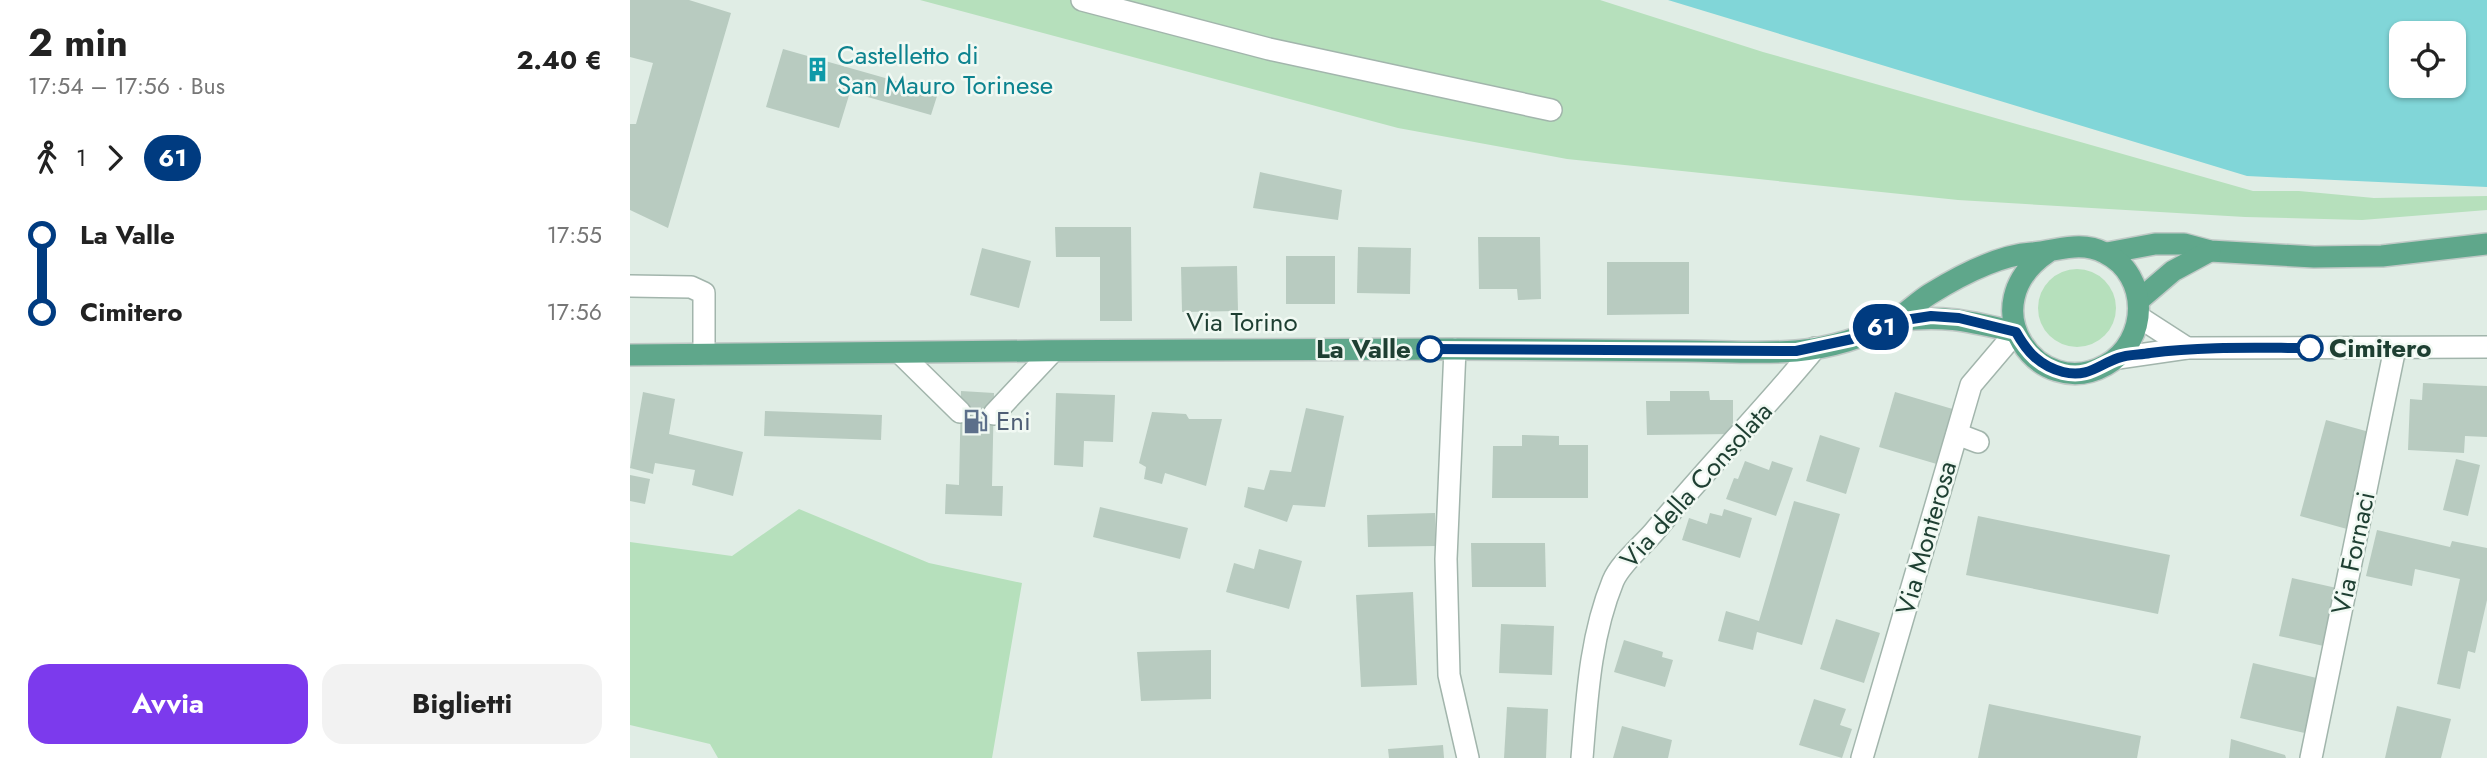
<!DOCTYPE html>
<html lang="it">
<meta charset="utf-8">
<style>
:root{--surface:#fff;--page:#f2f2f2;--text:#222;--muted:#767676;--accent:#7c3aed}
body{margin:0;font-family:Jost,sans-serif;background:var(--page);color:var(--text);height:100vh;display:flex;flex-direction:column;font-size:26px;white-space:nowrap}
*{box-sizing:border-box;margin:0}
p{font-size:23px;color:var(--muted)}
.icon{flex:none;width:38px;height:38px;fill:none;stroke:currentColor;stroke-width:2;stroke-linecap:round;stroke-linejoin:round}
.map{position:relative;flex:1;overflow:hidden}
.drawer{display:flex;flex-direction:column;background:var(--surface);width:630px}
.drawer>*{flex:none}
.badge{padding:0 14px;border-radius:23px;font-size:24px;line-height:46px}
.buttons{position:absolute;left:1759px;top:21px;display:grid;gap:14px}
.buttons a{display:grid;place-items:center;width:77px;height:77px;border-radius:14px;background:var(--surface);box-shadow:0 2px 5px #0004;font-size:35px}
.map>.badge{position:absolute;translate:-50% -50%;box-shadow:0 0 0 4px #fff}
.legs{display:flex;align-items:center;gap:10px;height:77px;padding:0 28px;font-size:23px}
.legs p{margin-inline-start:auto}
.summary{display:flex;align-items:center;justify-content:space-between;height:119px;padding:0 28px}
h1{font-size:38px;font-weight:700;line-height:52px}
.primary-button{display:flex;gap:14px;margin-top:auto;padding:14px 28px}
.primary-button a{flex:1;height:80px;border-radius:21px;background:var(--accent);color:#fff;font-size:28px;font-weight:700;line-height:80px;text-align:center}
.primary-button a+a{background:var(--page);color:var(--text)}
ul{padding:0 28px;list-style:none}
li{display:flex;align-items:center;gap:24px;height:77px;font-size:26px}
li i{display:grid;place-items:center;width:10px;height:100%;margin:0 9px;background:currentColor}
li i::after{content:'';width:18px;height:18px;margin:-9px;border:5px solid;border-radius:50%;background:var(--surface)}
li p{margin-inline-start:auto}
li:first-child i{background:linear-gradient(#0000 50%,currentColor 0)}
li:last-child i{background:linear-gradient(currentColor 50%,#0000 0)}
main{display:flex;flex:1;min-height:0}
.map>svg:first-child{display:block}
</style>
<main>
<section class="drawer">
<div class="summary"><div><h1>2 min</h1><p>17:54 – 17:56 · Bus</p></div><b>2.40 €</b></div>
<div class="legs"><svg class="icon" aria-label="walk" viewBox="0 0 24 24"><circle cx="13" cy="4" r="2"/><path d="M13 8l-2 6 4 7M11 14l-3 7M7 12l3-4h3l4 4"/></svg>1<svg class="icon" aria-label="forward" viewBox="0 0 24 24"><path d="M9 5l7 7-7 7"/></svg><b class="badge" style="background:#003b80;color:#fff">61</b></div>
<ul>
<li><i style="color:#003b80"></i><b>La Valle</b><p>17:55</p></li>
<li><i style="color:#003b80"></i><b>Cimitero</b><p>17:56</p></li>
</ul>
<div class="primary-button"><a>Avvia</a><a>Biglietti</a></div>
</section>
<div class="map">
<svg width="1857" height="758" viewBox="0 0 1857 758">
<rect width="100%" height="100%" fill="#e0ede5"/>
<g fill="#b6e0bc">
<polygon points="290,0 970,0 1133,52 1623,191 1669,191 1744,198 1857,196 1857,210 1732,220 1615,217 1328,200 937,159 768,128"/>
<circle cx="1447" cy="308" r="39"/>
<polygon points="169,509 299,563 392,583 362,758 88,758 80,744 0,725 0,542 102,556"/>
</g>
<path fill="#81d6d8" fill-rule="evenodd" d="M1038,0H1857V187L1617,176ZM1771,33H1824V86H1771Z"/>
<g fill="#b8cbc0">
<polygon points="0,0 59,0 101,13 38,228 0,210 0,124 6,124 23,63 0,57"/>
<polygon points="153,49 308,93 301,115 220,92 209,128 136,107"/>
<polygon points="630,172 712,190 708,220 623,208"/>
<polygon points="425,227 501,227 502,321 470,321 470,257 426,257"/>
<polygon points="848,237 910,237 911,299 888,300 887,289 849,289"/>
<polygon points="728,247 781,248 780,294 727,293"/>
<polygon points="352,248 401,261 389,308 340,295"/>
<rect x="656" y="256" width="49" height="48"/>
<polygon points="977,262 1059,262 1059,314 977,315"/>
<polygon points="607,266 608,311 552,312 551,267"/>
<polygon points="1793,383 1857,386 1857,437 1835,436 1834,453 1778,450 1780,399 1792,400"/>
<polygon points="331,391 364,393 362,486 373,486 372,516 315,514 316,484 329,485"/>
<polygon points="1040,391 1079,391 1080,400 1103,400 1103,434 1017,435 1016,401 1040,401"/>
<polygon points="13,392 45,399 39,434 113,452 103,496 62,485 65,470 25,463 23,474 0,468"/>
<polygon points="1265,392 1326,410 1310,465 1249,447"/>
<polygon points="426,393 485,395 483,442 454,441 453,467 424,465"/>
<polygon points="676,408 714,416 695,507 663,505 657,522 614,507 618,487 634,490 640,470 661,472"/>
<polygon points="135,411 252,415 251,440 134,436"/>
<polygon points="522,412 556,414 559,419 592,419 576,486 535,473 532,484 514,479 516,467 509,463"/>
<polygon points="1696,420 1743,433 1717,529 1670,516"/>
<polygon points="892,435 929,436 929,445 958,445 958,498 862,498 863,446 892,446"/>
<polygon points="1190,435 1230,448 1216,494 1176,481"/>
<polygon points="1826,459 1850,465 1838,516 1813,510"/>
<polygon points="1115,461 1139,470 1142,461 1163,468 1146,516 1096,499 1104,478 1108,479"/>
<polygon points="0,475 20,479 15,504 0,501"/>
<polygon points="1164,501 1210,514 1172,645 1127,632 1123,650 1088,641 1096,611 1129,621"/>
<polygon points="470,507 558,528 550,559 463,537"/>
<polygon points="1094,509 1122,518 1110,558 1052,540 1059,518 1077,524 1080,513 1092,516"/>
<polygon points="805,513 806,546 738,547 737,515"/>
<polygon points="1348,516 1540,555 1528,614 1336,575"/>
<polygon points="1747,530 1820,547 1822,541 1857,548 1857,600 1845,653 1838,651 1830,689 1807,684 1830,579 1785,569 1782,586 1736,576"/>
<polygon points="841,543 915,543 916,587 842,587"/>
<polygon points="629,549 672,561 659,609 596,592 604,563 624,569"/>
<polygon points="1662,578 1711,589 1698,647 1649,636"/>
<polygon points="783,592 787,685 731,687 726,595"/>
<polygon points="1206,619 1250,633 1234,683 1190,669"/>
<polygon points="871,624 924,626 922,675 869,673"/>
<polygon points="994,640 1033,652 1032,657 1043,660 1035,687 984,672"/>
<polygon points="581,650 581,699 511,701 507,652"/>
<polygon points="1623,663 1691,679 1679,734 1610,718"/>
<polygon points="1184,699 1216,709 1210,725 1222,729 1212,758 1169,745"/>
<polygon points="1359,704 1511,736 1507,758 1348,758"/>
<polygon points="1767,706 1821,719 1811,758 1755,758"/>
<polygon points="877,707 918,709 916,758 874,758"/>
<polygon points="992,726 1042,740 1038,758 983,758"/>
<polygon points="1601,739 1655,755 1656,758 1599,758"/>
<polygon points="813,745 814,758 759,758 758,749"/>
</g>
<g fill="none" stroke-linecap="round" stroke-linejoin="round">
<polyline stroke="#b9cac1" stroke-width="21" stroke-dasharray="21 10" stroke-linecap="butt" points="330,412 364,414"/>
<defs>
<g id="minor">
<polyline points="452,0 639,49 921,110"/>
<polyline points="0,286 61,287 74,293 74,354"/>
<polyline points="1509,317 1557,348"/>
<polyline points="825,349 816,559 819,675 838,758"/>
<polyline points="270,353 330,412"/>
<polyline points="1488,358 1557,348 1857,347"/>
<polyline points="364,414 422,352"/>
<polyline points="1327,434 1348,442"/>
<path d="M952,758C957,698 960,637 983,581C990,564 1012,546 1024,532C1076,469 1133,411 1185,348"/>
<polyline points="1232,758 1341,385 1386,332"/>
<polyline points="1681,758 1765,348"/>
</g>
<g id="major">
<polyline points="1477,253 1525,244 1554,244 1580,251 1684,257 1752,256 1857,244"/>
<polyline points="1509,300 1543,271 1580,251"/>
<path d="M1268,321C1313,314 1342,322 1386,332"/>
<path d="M0,355C275,352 549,349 824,349C901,349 978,350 1055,351C1092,351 1130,354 1166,351C1199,348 1235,338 1263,321C1276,314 1287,302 1300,294C1329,276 1368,255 1402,253C1428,251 1450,240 1475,253C1520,275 1519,341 1476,365C1408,403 1339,305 1418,252"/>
</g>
</defs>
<use href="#minor" stroke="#a2b5ac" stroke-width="24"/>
<use href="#major" stroke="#c0c9c6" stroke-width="24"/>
<use href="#minor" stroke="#fff" stroke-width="21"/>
<use href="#major" stroke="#5fa78b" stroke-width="21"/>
</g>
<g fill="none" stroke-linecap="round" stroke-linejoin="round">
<defs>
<path id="line-1" d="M800,349L1166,351L1222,339L1262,322L1301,316L1329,318L1386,332C1397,352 1410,366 1433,372C1458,378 1468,365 1488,358C1498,354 1510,355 1520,353C1573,346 1627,348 1680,348"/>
</defs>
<use href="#line-1" stroke="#fff" stroke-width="16"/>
<use href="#line-1" stroke="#003b80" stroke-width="10"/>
</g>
<defs>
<symbol id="building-bare" viewBox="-9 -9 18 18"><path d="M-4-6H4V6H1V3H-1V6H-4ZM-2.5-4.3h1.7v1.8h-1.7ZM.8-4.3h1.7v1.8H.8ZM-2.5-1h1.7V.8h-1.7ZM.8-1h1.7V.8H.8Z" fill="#0f9aa8" stroke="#f1f9f3" stroke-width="2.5" paint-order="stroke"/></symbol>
<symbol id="fuel-bare" viewBox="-9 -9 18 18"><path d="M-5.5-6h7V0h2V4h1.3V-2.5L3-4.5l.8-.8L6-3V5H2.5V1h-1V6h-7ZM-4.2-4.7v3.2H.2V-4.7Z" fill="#5c6f8a" stroke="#f1f9f3" stroke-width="2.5" paint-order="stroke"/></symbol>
</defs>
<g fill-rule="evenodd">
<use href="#building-bare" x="170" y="52" width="35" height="35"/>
<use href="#fuel-bare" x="328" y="404" width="35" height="35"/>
</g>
<g fill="#fff" stroke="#003b80" stroke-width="3.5">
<circle cx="1680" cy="348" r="12"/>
<circle cx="800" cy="349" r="12"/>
</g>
<g text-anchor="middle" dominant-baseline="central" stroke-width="5" stroke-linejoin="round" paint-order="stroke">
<g font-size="26" fill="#0d838f" stroke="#f1f9f3" text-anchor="start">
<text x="207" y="55">Castelletto di<tspan x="207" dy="30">San Mauro Torinese</tspan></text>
</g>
<g font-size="26" fill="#1e3f32" stroke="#f1f9f3">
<text x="612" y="322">Via Torino</text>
<text transform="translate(1066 485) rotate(-48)">Via della Consolata</text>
<text transform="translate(1296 538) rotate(-74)">Via Monterosa</text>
<text transform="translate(1723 553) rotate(-78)">Via Fornaci</text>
</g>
<g font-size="26" font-weight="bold" fill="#1e3f32" stroke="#f1f9f3" text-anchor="start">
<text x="1699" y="348">Cimitero</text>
<text x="781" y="349" text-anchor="end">La Valle</text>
</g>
<g font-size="26" fill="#4e5e75" stroke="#f1f9f3" text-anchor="start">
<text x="366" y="421">Eni</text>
</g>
</g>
</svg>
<div class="buttons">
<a><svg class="icon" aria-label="locate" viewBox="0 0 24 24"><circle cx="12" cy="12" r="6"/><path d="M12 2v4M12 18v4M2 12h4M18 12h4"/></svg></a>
</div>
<b class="badge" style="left:1251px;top:327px;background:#003b80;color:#fff">61</b>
</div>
</main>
